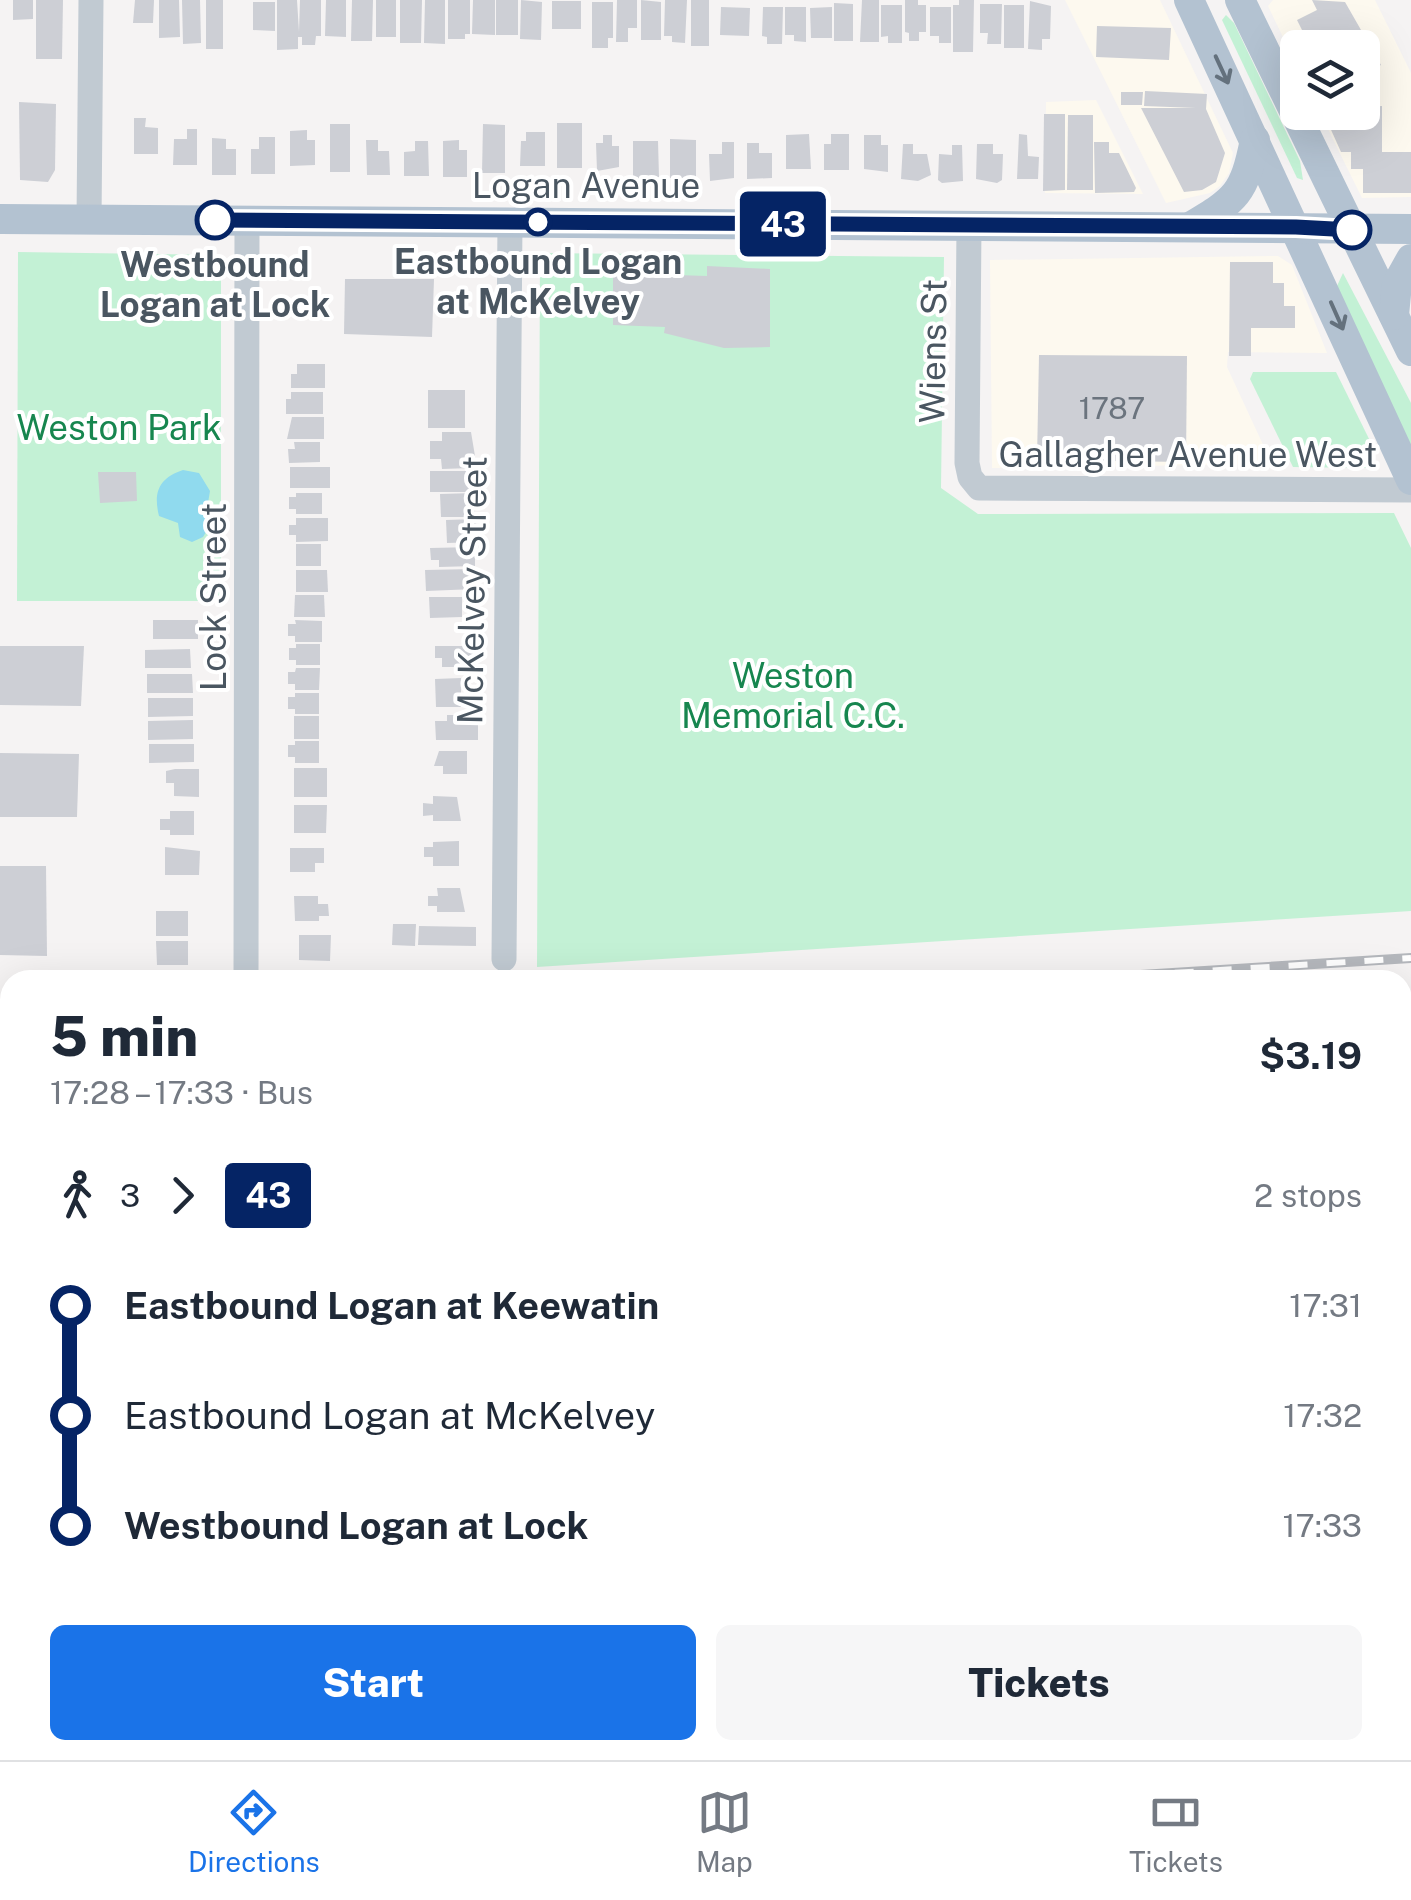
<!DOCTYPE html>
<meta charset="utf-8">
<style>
:root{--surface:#fff;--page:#f6f6f7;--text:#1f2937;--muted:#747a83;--line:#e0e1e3;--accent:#1a73e8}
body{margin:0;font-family:"Public Sans",sans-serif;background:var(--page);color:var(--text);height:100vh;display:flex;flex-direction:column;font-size:38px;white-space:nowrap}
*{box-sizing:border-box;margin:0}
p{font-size:32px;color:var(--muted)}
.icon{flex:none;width:55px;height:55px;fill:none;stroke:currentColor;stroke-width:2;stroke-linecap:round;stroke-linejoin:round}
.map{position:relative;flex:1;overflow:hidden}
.side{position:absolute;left:0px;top:970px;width:1412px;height:790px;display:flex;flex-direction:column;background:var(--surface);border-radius:30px 30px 0 0;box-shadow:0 10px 40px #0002}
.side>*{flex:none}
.badge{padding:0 20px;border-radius:8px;font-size:35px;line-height:65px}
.buttons{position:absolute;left:1280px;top:30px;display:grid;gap:20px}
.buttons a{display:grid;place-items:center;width:100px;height:100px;border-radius:15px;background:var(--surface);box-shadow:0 10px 40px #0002;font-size:50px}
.map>.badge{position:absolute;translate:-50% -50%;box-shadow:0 0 0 5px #fff}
.legs{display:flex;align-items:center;gap:15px;height:110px;padding:0 50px;font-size:32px}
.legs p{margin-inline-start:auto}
.head{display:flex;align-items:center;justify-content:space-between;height:170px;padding:0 50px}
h1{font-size:55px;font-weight:800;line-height:75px}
.primary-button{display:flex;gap:20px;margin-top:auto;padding:20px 50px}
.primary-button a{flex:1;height:115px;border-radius:15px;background:var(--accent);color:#fff;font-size:40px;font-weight:800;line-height:115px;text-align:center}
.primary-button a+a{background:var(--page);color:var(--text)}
ul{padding:0 50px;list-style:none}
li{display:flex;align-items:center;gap:35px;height:110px;font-size:38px}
li i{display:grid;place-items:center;width:15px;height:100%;margin:0 12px;background:currentColor}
li i::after{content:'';width:25px;height:25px;margin:-12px;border:8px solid;border-radius:50%;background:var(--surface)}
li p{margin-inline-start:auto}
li:first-child i{background:linear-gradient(#0000 50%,currentColor 0)}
li:last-child i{background:linear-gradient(currentColor 50%,#0000 0)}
.tabs{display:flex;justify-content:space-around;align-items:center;height:140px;border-top:2px solid var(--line);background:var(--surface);font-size:28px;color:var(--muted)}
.tabs a{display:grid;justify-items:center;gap:5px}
.tabs .current{color:var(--accent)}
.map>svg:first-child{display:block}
</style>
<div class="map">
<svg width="1411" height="1760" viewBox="0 0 1411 1760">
<rect width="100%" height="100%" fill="#f5f3f3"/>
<g fill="#fdf9ef">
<polygon points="1065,0 1160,0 1233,153 1229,173 1220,186 1210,193 1166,203"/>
<polygon points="1273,0 1375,0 1411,73 1411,197 1362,198 1320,113 1362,112 1362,48 1298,48 1297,66 1268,6"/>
<polygon points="1096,100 1143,194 1045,193 1046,102"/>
<polygon points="1278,256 1292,265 1327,353 1228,352 1227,367 1272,464 992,468 990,260"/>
</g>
<g fill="#c3f1d5">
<polygon points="1226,15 1234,23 1300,161 1303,180 1297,178 1222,20"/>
<polygon points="18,252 221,255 221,601 17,601"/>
<polygon points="540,253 944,257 941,488 978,514 1394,513 1411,548 1411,911 537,967"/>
<polygon points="1343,273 1411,403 1411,456 1337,286"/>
<polygon points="1253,372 1336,372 1375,451 1367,468 1293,467 1250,379"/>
</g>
<path fill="#90daee" d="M183,470L199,473L210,491L206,515L209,527L203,537L192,542L180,537L178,523L159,516C153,492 159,478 183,470Z"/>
<g fill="#cdcfd5">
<polygon points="13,0 33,0 33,19 13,20"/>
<polygon points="36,0 63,0 62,59 36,59"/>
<polygon points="135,0 154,0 153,23 133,23"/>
<polygon points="159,0 179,0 180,37 159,38"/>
<polygon points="182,0 200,0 201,43 183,44"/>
<rect x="206" y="0" width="17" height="49"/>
<polygon points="277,0 297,0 299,32 300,0 321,0 321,36 316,36 315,45 302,45 302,37 298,37 298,49 277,50"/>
<polygon points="326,0 346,0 346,37 325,36"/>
<polygon points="352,0 373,0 372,41 351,41"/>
<rect x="376" y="0" width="20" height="37"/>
<polygon points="400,0 422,0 421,43 400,43"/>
<polygon points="425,0 445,0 445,44 424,43"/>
<polygon points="448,0 470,0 470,34 465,34 465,39 448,39"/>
<polygon points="473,0 495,0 495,35 472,34"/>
<rect x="496" y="0" width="22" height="35"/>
<polygon points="521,0 542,2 541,40 520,39"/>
<polygon points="617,0 637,0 637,28 628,28 628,42 616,42"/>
<polygon points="641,0 661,2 661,40 641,40"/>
<polygon points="665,0 687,0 685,43 672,42 672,36 664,36"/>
<rect x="691" y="0" width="18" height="46"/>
<polygon points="862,0 879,0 879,42 860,42"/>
<polygon points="905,0 918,0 918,5 926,5 926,32 919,32 919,41 909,41 909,33 905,32"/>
<polygon points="959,0 974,0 973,52 953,52 953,5 959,5"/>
<polygon points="1312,0 1345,2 1381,65 1362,74 1362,48 1311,48 1297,20 1317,10"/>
<rect x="552" y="1" width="29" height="28"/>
<polygon points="1030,1 1051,6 1050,39 1042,39 1042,50 1028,49"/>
<polygon points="253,2 275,2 275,31 253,30"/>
<polygon points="592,2 613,2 613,38 608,38 608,48 592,48"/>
<polygon points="834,3 853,4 853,41 834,41"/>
<polygon points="980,4 1002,4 1001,44 987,44 988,33 980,33"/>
<polygon points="881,5 902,5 902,43 888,43 888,36 881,37"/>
<rect x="1004" y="5" width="20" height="43"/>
<polygon points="721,7 750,8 749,36 720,35"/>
<polygon points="763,7 783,7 782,44 767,44 767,37 762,36"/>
<polygon points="785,7 806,7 806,42 794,41 794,35 785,35"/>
<polygon points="832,7 832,38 811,38 810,8"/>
<polygon points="930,7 951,7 951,43 939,43 939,36 930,36"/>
<polygon points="1097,26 1171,28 1169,60 1096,57"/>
<polygon points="1145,91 1207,94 1206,109 1225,153 1216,182 1202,190 1184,192 1141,108 1196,108 1144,106"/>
<polygon points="1121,92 1143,92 1142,105 1121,105"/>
<polygon points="19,102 56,104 55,170 48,182 20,180"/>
<polygon points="1382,106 1382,152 1411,152 1411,193 1363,193 1363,169 1351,169 1351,152 1341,152 1323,112 1362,112 1362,107"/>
<polygon points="1044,114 1065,114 1065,190 1043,191"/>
<polygon points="1068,115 1093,115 1093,190 1067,190"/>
<polygon points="134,118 146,118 145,127 158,128 158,154 134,154"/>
<rect x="557" y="123" width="25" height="45"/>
<rect x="330" y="124" width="20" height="48"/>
<polygon points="483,124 505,125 505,173 482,173"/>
<polygon points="187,129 197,129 197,165 173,165 174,139 187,139"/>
<polygon points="307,130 307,140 315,140 315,165 290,166 290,131"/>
<polygon points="526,132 545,132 545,166 520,166 521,141 526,141"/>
<polygon points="809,134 811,169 786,169 786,135"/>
<polygon points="831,134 849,134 849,170 824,170 824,144 831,144"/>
<polygon points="1019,134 1027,135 1028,156 1039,157 1038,179 1017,179"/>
<polygon points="603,135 612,135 612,146 619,146 619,167 597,171 596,143 603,143"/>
<polygon points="864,135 881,135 881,145 888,145 888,172 864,169"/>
<polygon points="259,137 275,137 275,174 251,174 251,149 259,149"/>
<polygon points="212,138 226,139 226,149 236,149 236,175 212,175"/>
<polygon points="670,139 696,140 696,178 670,178"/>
<polygon points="366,140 378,140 378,151 389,151 390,175 367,175"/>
<polygon points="459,140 459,150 467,150 467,177 443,177 443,141"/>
<polygon points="415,141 428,141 429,176 404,176 404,152 415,151"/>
<polygon points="633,141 658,141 659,177 638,181 638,177 633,177"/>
<polygon points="722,142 734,142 734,178 710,181 709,154 722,154"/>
<polygon points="1094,142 1109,142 1109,153 1119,153 1136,188 1134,192 1095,193"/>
<polygon points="747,143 759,143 759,153 772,153 772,178 747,179"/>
<polygon points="903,144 913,144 913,154 927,154 931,175 918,181 901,179"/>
<polygon points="977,144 993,144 993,154 1003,154 1002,180 997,183 976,179"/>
<polygon points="952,145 962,145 963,181 942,183 938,180 939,154 952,155"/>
<polygon points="1230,262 1273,262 1273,283 1284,283 1284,306 1295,306 1295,328 1251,328 1251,356 1229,356"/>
<polygon points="707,266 770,269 770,347 724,348 664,333 665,327 613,325 613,273 707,276"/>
<polygon points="345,279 434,279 432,337 344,334"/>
<polygon points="1039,355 1187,356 1186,462 1037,460"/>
<polygon points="297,364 325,364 325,388 291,388 291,374 297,374"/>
<rect x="428" y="390" width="37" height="38"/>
<polygon points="291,392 323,392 323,414 286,414 286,399 291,399"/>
<polygon points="292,417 324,417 324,439 287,439"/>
<polygon points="442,432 471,432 475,456 471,456 471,468 442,469 441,459 430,459 430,441 442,441"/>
<polygon points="294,442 320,442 320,462 289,463 288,449 295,449"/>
<rect x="290" y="467" width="40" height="21"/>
<rect x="430" y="471" width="48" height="21"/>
<polygon points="98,472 136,472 137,501 100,503"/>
<polygon points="296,493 322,493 322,514 296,514 296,509 289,509 289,497 296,497"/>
<polygon points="474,493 475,517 441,517 440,494"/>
<polygon points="296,518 328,518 328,541 296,542 296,535 289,535 289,525 296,525"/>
<polygon points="476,519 477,542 447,543 446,520"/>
<rect x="296" y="544" width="25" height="22"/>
<polygon points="475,547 475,566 439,567 439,560 431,560 430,548"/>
<polygon points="474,569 475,589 426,591 425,570"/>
<polygon points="296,570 327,570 328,592 296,592"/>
<polygon points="295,595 324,595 325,617 294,617"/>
<polygon points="429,597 462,597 462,617 430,618"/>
<rect x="153" y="620" width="45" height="19"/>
<polygon points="295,620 322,621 322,642 295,642 295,636 288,636 288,624 296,624"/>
<polygon points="296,644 320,644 320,665 296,665 296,660 289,660 289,648 296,648"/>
<polygon points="0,646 84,646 81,706 0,705"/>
<polygon points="435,646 473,646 473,657 467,657 467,667 442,667 442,658 435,658"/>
<polygon points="190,649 191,668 145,668 145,650"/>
<polygon points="296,668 320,668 319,690 295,690 295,684 288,684 288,672 295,672"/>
<polygon points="147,674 192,674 193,693 147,693"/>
<polygon points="461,678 461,707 436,707 435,679"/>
<polygon points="295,693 319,693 319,714 295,714 295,709 288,709 288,697 295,697"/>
<polygon points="148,698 193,698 193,716 148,717"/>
<polygon points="447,715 478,715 478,740 436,740 435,721 447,721"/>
<rect x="294" y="716" width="25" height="23"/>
<polygon points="193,720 193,739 148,740 148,721"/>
<polygon points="295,741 319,741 319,763 295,763 295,757 288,757 288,745 295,745"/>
<polygon points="149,744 194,744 194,762 149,763"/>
<polygon points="439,751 467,751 467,774 443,774 443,766 434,766"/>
<polygon points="0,753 79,754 77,817 0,817"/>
<rect x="294" y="768" width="33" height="29"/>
<polygon points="175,769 199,769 199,797 174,796 174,783 166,783 166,771"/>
<polygon points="433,796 457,797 461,821 433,821 433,815 423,816 423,803 433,804"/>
<polygon points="294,805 327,805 326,833 294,833"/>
<polygon points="170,811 194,811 194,835 170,835 170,830 160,830 160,819 170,819"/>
<polygon points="459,841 459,866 433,866 433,857 424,857 424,847 433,847 433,842"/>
<polygon points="165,847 200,851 199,875 165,875"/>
<polygon points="290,848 324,848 324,863 315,863 315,872 290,872"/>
<polygon points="0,866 46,866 47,956 0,955"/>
<polygon points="437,888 460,888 465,912 437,912 437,906 428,906 428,896 438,896"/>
<polygon points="294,896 318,896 318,904 328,904 329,916 319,916 319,921 295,921"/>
<rect x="156" y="911" width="32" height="25"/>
<polygon points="393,924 416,924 415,946 392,945"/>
<polygon points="419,926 476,927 476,946 418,945"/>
<polygon points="299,935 331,935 330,961 299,960"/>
<polygon points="156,941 188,941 188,965 157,965"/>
</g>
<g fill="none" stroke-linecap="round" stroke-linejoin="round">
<g stroke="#c1cad2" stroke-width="25">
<polyline points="89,220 91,0"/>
<polyline points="969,225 967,463 970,477 979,488 1411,490"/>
<polyline points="504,959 510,222"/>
<polyline points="246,975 247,221"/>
</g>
<g stroke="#b3c2d1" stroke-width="30">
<polyline points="1189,0 1411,480"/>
<polyline points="1240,0 1411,351"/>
<polyline points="0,219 1411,229"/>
<path d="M1190,227C1237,199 1244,194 1255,140"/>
<polyline points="1394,315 1397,284 1411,259"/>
</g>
<defs>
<g id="rail">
<polyline points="1061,980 1411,958"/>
<polyline points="0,1060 10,1059"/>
</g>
</defs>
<use href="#rail" stroke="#b5b8bd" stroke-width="10"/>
<use href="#rail" stroke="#fff" stroke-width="6" stroke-dasharray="19" stroke-linecap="butt"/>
</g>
<defs><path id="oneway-shaft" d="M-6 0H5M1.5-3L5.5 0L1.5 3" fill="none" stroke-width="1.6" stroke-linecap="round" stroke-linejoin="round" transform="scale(2.5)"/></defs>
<g stroke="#64717d">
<use href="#oneway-shaft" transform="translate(1222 70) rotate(65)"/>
<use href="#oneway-shaft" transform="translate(1337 316) rotate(66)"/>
</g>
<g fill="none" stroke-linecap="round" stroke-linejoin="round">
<defs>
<polyline id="line-1" points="215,220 1296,227 1352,230"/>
</defs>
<use href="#line-1" stroke="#fff" stroke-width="22"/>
<use href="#line-1" stroke="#052465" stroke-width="15"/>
</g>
<g fill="#fff" stroke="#052465" stroke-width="5">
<circle cx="215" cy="220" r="18"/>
<circle cx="538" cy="222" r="12"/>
<circle cx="1352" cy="230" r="18"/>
</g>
<g text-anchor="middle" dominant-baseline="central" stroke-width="8" stroke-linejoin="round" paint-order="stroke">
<g font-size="30" fill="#6b747e">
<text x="1112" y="408">1787</text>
</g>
<g font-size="35" fill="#4a5661" stroke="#fff">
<text x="586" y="185">Logan Avenue</text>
<text transform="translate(933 351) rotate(-89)">Wiens St</text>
<text x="1188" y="454">Gallagher Avenue West</text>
<text transform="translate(472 590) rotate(-89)">McKelvey Street</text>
<text transform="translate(213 597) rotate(-90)">Lock Street</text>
</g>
<g font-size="35" font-weight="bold" fill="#4a5661" stroke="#fff">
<text x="538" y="261">Eastbound Logan<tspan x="538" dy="40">at McKelvey</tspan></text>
<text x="215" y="264">Westbound<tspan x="215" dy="40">Logan at Lock</tspan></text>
</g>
<g font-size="35" fill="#17864f" stroke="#fff">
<text x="119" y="427">Weston Park</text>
<text x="793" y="675">Weston<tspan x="793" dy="40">Memorial C.C.</tspan></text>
</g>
</g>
</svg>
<div class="buttons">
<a><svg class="icon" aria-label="layers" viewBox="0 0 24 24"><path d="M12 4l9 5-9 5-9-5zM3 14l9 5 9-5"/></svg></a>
</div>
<b class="badge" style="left:783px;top:224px;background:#052465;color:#fff">43</b>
<section class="side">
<div class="head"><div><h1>5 min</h1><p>17:28 – 17:33 · Bus</p></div><b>$3.19</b></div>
<div class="legs"><svg class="icon" aria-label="walk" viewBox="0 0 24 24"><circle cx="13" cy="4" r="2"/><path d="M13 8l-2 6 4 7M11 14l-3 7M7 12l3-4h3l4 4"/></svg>3<svg class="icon" aria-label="forward" viewBox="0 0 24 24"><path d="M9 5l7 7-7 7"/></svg><b class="badge" style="background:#052465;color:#fff">43</b><p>2 stops</p></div>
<ul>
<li><i style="color:#052465"></i><b>Eastbound Logan at Keewatin</b><p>17:31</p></li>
<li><i style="color:#052465"></i><span>Eastbound Logan at McKelvey</span><p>17:32</p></li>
<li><i style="color:#052465"></i><b>Westbound Logan at Lock</b><p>17:33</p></li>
</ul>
<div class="primary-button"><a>Start</a><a>Tickets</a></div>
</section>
</div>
<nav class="tabs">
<a class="current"><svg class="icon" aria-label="directions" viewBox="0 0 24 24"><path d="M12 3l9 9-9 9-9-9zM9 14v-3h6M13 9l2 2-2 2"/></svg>Directions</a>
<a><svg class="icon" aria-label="map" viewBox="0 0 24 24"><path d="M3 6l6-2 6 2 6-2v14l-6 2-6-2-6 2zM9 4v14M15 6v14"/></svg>Map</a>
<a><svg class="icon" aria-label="tickets" viewBox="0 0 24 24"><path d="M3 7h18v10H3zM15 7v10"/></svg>Tickets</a>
</nav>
